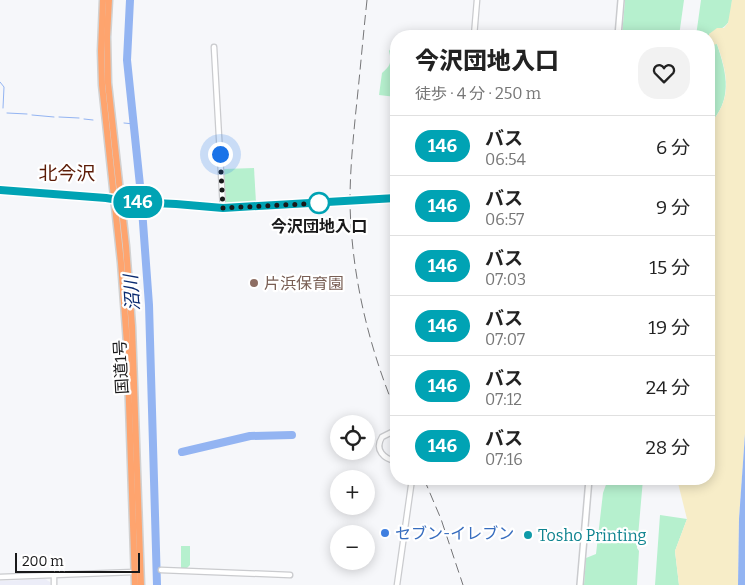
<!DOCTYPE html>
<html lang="ja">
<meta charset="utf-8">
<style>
:root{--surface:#fff;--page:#f2f2f2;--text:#222;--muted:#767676;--line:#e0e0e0}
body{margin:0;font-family:Bitter,"Noto Sans JP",serif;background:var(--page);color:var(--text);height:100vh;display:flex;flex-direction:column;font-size:19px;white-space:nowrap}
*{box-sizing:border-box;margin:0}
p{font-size:16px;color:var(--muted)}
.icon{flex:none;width:28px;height:28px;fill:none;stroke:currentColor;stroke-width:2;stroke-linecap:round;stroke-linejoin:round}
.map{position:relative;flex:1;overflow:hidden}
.side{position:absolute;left:390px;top:30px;width:325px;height:455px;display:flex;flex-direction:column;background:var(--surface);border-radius:20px;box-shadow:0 2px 12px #0003}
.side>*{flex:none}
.badge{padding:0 10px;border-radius:16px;font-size:18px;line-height:32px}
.fabs{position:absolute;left:330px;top:415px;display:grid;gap:10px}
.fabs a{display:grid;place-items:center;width:45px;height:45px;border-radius:50%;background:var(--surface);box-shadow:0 2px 12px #0003;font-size:25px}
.scale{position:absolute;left:15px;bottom:12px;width:125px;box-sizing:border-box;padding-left:5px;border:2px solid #19191a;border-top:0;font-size:14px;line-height:18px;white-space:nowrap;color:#19191a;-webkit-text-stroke:4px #fff;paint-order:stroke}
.you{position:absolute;width:25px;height:25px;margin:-12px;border:4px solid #fff;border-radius:50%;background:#1a73e8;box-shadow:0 0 0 8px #1a73e833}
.map>.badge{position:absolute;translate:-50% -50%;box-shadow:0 0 0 2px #fff}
.round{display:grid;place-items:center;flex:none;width:52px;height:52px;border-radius:20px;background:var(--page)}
.overview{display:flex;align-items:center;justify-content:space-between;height:85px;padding:0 25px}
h1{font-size:24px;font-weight:800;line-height:38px}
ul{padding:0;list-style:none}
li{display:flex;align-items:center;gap:15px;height:60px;padding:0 25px;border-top:1px solid var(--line)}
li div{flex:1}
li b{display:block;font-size:19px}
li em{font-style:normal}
li .badge{min-width:55px;font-weight:700;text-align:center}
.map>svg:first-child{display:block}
</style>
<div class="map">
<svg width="745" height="585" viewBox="0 0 745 585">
<rect width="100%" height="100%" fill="#f6f7fa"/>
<polygon fill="#ecedf8" points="45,579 50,582 50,585 0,585 0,581"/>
<g fill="#b6f0ce">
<polygon points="625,0 684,0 679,36 622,36"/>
<path d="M701,0H732C731,23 730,26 709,34V36H696Z"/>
<path d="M715,43L717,44C727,75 733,99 709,125V46Z"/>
<path d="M392,46L396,49V97L379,95L382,73C390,66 392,63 389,51Z"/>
<polygon points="254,168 256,203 254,205 229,207 226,204 224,169"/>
<polygon points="608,479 643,479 637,548 639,551 637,585 584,585 586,558 596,554 603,493"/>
<polygon points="660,515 687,519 675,551 679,585 655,585"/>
<polygon points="181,546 190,546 190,565 187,568 181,568"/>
</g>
<path fill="#f7edc8" d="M732,0H745V434L739,519L738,585H679L675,551L687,519L677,479H709V140L711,136L709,132V125C733,99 728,75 717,44L709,46V34L717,28H724L728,23Z"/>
<polygon fill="#93b4f2" points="745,434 745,585 738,585 739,519"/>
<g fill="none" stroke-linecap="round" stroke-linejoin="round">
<g stroke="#93b4f2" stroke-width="1">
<polyline points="0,82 4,87 3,108"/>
<polyline points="7,113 27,114"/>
<polyline points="32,115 54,117"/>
<polyline points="59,117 79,118"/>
<polyline points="84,119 93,120"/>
<polyline points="124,123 134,124"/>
</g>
<g stroke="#93b4f2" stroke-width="8">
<polyline points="130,0 127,60 141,195 149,305 157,585"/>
<polyline points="182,452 250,436 292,435"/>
</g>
<defs>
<g id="tertiary">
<polyline points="474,36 477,0"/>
<polyline points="214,47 223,209"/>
<polyline points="0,189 106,198 131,202 175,204 223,209 396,198"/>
<path d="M396,430L382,437C374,450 384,459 396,461"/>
<polyline points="161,570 290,575"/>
<polyline points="54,575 54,585"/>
<polyline points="0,577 134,572"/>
<polyline points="397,585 412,479"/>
</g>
<g id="secondary">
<polyline points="618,36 621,0"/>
<polyline points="580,585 589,479"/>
</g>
<g id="trunk">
<polyline points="103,0 101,51 102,85 121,263 127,344 135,585"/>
<polyline points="109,0 107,37 108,83 126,246 132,326 141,585"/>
</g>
</defs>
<use href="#tertiary" stroke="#cacbce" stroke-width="7"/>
<use href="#secondary" stroke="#cacbce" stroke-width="8"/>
<use href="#trunk" stroke="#d1d1d1" stroke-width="9"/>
<use href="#tertiary" stroke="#fff" stroke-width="4.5"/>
<use href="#secondary" stroke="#fff" stroke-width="5"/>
<use href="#trunk" stroke="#fea46e" stroke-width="6"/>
<g stroke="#757577" stroke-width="1" stroke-dasharray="10 5" stroke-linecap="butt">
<path d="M367,0C363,37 360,73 356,110C353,140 350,171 350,201C351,273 368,345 396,412"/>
<polyline points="424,479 441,519 463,585"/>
</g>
</g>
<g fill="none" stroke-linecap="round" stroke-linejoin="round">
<defs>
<polyline id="line" points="0,190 106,198 131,202 176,204 223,208 396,198"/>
</defs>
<use href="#line" stroke="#fff" stroke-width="11"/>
<use href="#line" stroke="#00a3b4" stroke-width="8"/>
<polyline stroke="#19191a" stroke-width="5" stroke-dasharray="0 9" points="220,154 223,208 323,203 319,203"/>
</g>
<circle fill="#fff" stroke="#00a3b4" stroke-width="2.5" cx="319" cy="203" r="10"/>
<circle fill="#8d6e63" stroke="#fff" stroke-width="2" cx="254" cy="283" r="5"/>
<circle fill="#3f7fe0" stroke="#fff" stroke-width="2" cx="385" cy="533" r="5"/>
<circle fill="#0f9aa8" stroke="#fff" stroke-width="2" cx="528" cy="535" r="5"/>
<g text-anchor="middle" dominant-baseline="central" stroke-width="4.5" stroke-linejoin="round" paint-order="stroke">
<g font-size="16" font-weight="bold" fill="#19191a" stroke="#fff">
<text x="319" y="226">今沢団地入口</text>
</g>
<g font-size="16" fill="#785e54" stroke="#fff" text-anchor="start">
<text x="264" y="283">片浜保育園</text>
</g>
<g font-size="16" fill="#19191a" stroke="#fff">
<text transform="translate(121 367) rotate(-93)">国道1号</text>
</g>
<g font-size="16" fill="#366cbe" stroke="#fff" text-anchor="start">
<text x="395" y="533">セブン-イレブン</text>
</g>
<g font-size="16" fill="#0d838f" stroke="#fff" text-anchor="start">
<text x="538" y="535">Tosho Printing</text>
</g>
<g font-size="18" font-style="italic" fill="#092a70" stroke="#fff">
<text transform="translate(132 293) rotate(-94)">沼川</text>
</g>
<g font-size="19" fill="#5c1b06" stroke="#fff">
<text x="67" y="173">北今沢</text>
</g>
</g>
</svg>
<div class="fabs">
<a><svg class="icon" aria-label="locate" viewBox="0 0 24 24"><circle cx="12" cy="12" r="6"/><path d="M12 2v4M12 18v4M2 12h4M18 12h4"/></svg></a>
<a>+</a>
<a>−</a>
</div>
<div class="scale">200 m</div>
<div class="you" style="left:220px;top:154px"></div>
<b class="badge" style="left:138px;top:202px;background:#00a3b4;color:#fff">146</b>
<section class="side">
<div class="overview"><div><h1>今沢団地入口</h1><p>徒歩 · 4 分 · 250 m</p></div><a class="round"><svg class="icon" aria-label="heart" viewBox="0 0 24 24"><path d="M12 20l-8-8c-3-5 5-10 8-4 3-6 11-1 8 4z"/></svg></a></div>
<ul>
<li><span class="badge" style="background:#00a3b4;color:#fff">146</span><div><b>バス</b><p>06:54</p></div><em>6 分</em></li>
<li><span class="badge" style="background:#00a3b4;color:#fff">146</span><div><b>バス</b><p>06:57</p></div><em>9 分</em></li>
<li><span class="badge" style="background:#00a3b4;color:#fff">146</span><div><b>バス</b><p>07:03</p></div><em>15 分</em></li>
<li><span class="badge" style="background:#00a3b4;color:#fff">146</span><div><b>バス</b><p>07:07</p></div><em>19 分</em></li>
<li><span class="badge" style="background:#00a3b4;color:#fff">146</span><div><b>バス</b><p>07:12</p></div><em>24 分</em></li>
<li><span class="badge" style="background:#00a3b4;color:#fff">146</span><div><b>バス</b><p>07:16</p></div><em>28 分</em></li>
</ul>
</section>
</div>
